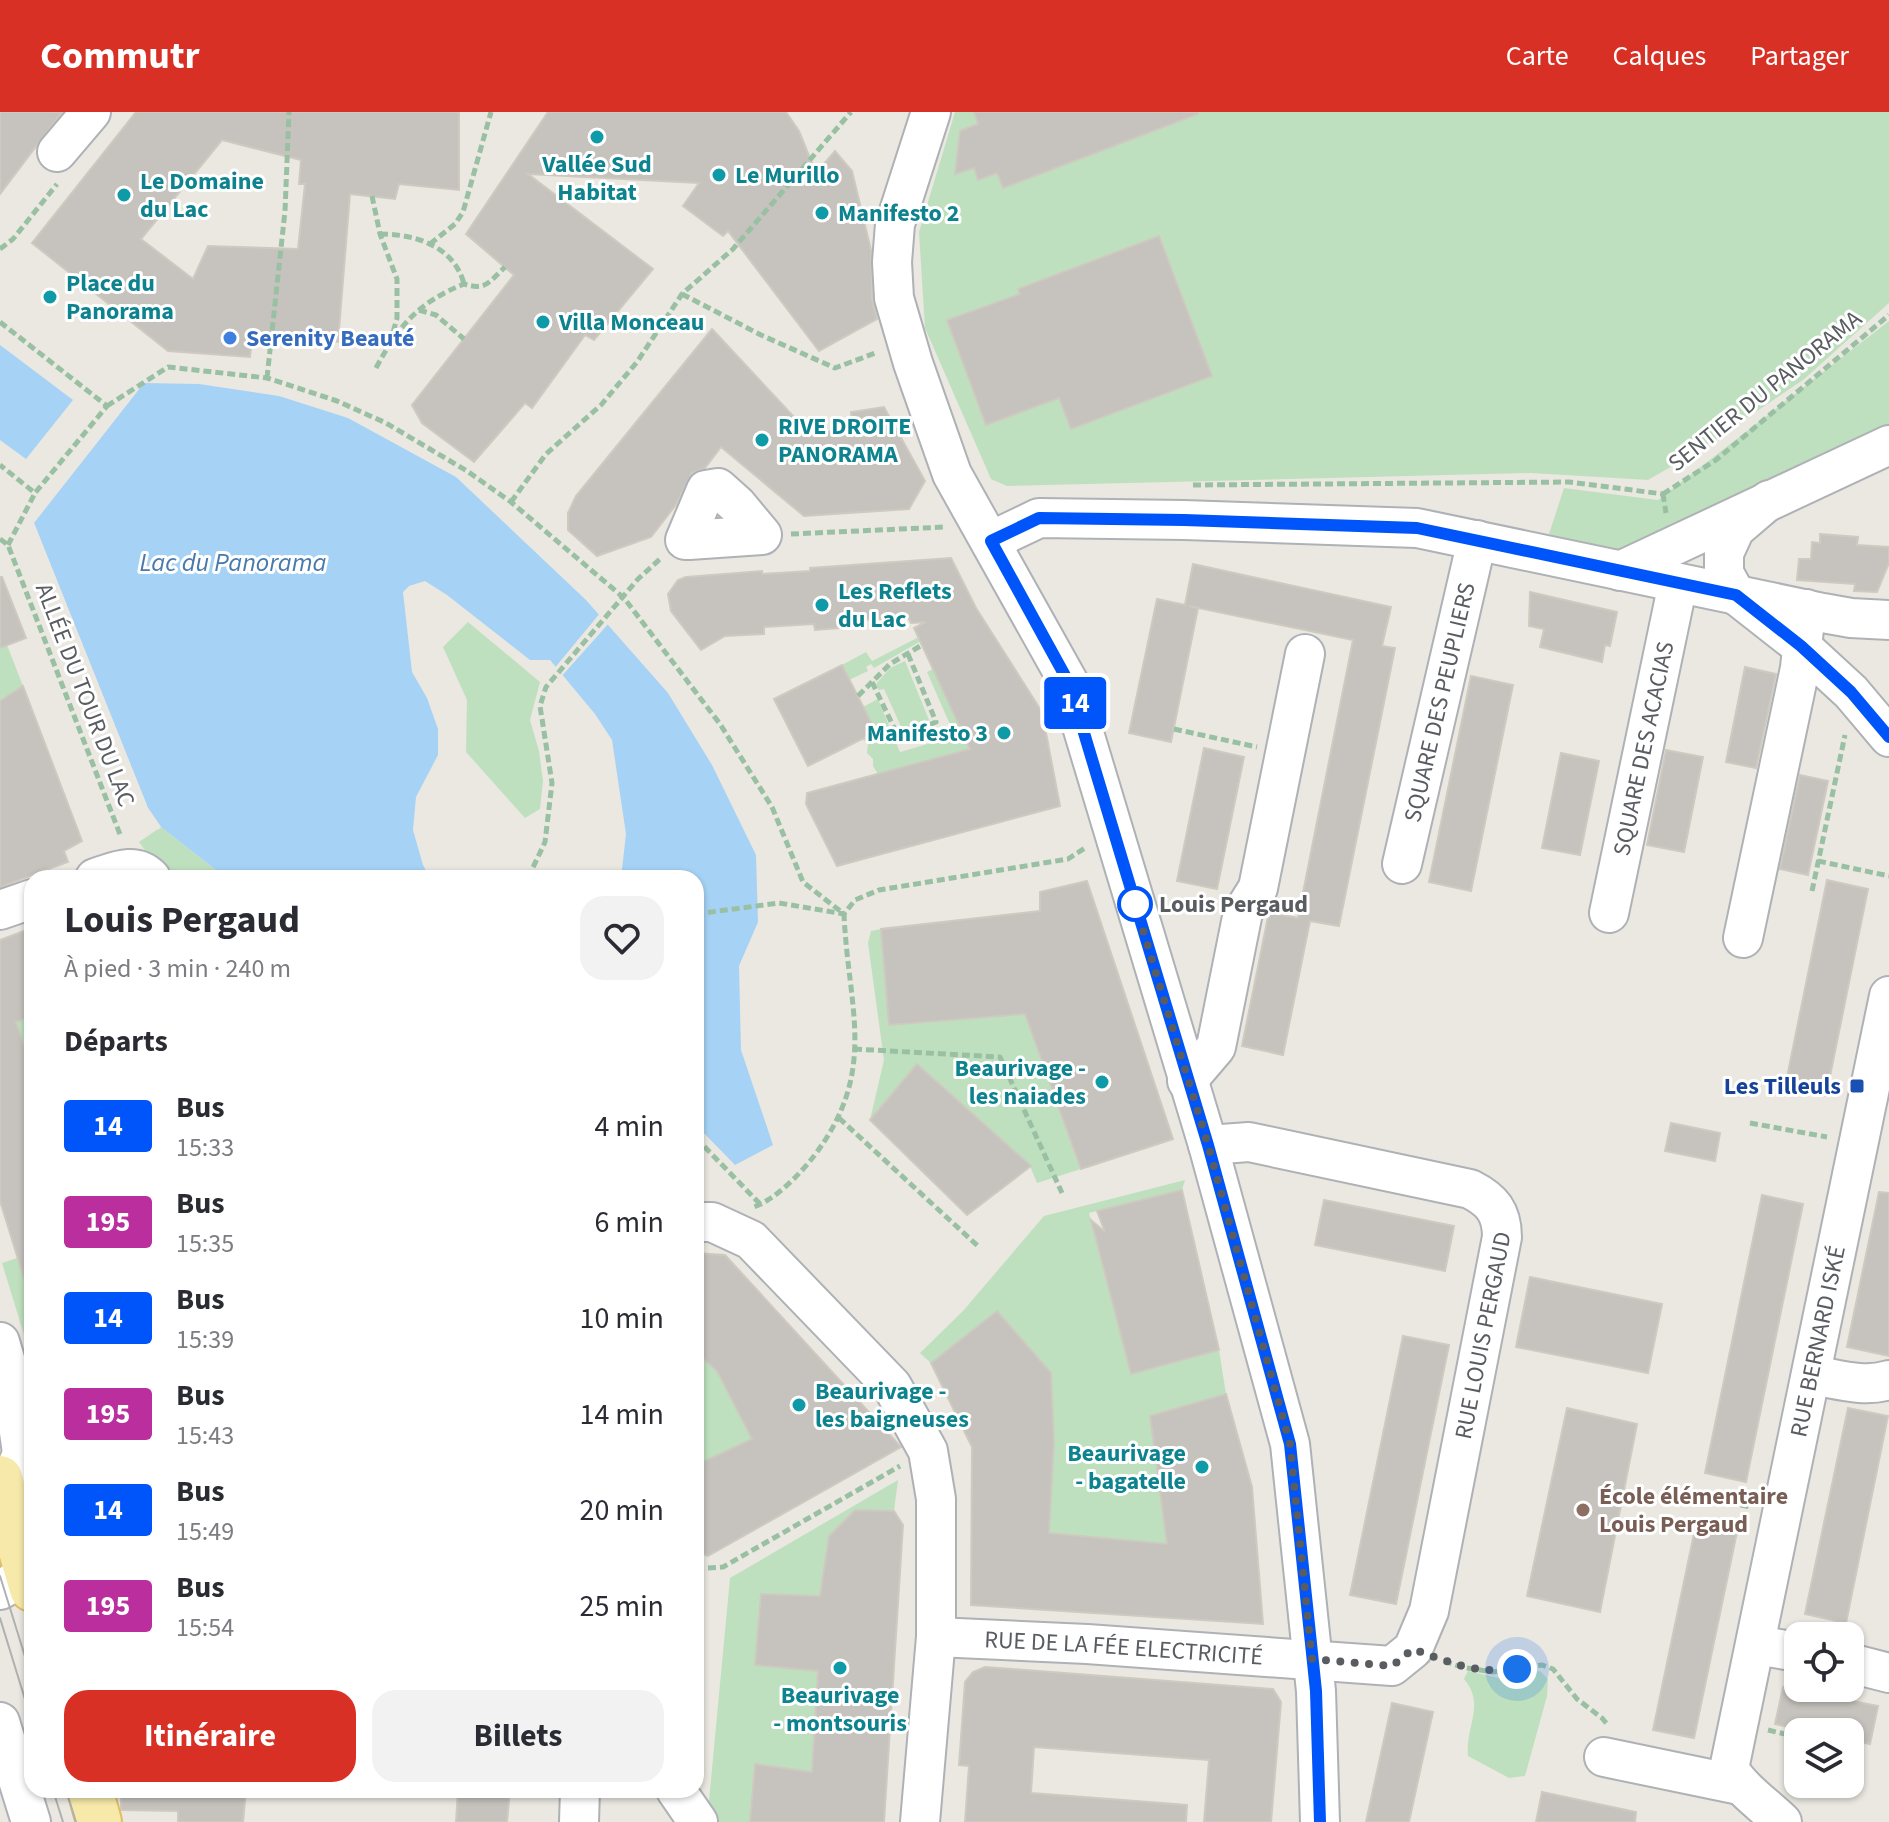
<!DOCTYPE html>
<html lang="fr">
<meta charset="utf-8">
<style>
:root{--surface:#fff;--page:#f2f2f3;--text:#2b2b33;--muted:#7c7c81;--accent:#d93025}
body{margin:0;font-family:"Source Sans 3",sans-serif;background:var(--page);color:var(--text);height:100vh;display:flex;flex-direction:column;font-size:30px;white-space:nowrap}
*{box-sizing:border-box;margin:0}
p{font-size:26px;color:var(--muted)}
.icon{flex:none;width:44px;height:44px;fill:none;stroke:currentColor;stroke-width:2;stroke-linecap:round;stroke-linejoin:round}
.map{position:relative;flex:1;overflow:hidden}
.panel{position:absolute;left:24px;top:758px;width:680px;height:928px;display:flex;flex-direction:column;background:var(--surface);border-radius:24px;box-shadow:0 2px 6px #0004}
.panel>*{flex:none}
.badge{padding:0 16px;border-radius:6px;font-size:28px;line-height:52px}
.buttons{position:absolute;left:1784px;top:1510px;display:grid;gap:16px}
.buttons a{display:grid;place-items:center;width:80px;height:80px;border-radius:16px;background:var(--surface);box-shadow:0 2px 6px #0004;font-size:40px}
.you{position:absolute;width:40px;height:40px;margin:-20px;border:6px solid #fff;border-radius:50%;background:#1a73e8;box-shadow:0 0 0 12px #1a73e833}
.map>.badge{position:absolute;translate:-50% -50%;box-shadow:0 0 0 4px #fff}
h2{padding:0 40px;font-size:30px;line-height:72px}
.round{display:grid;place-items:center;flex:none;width:84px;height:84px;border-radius:24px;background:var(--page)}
.overview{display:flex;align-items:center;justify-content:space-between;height:136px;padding:0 40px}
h1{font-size:38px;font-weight:700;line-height:60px}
.button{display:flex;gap:16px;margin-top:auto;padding:16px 40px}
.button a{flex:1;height:92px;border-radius:24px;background:var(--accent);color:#fff;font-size:32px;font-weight:700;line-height:92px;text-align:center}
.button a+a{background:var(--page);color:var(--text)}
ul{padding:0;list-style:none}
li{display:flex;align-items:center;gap:24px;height:96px;padding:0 40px}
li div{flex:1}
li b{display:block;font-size:30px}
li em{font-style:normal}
li .badge{min-width:88px;font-weight:700;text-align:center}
header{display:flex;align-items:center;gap:48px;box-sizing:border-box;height:112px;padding:0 40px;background:var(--accent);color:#fff}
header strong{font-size:38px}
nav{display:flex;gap:44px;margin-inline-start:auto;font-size:28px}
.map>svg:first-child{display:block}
</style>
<header>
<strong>Commutr</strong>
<nav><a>Carte</a><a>Calques</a><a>Partager</a></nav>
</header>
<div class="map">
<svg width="1889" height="1710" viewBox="0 0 1889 1710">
<rect width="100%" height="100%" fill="#eae8e1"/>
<g fill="#bfe0bf">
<polygon points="955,0 1889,0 1889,191 1803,268 1693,342 1648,368 1531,361 1007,374 991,367 925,216 919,120"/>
<polygon points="1889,209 1889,348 1625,447 1549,422 1564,376 1658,388"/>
<polygon points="468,510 540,570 530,608 539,639 543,669 540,697 525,706 466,640 467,588 443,535"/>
<polygon points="919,525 921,529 874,556 871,552 866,555 868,559 849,568 842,553 866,540 872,549"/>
<polygon points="7,533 23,574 0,589 0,536"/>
<polygon points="905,549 929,608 903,619 884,577 879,578 876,572 890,556"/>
<polygon points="933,557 972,642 878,662 873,654 873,647 867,641 868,631 861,627 876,620 863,595 878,587 900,640 955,624 927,560"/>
<polygon points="161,715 226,766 165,766 139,730"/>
<polygon points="881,817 890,913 1025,902 1081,1057 1037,1071 1030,1054 870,1008 884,948 868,831 871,819"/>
<polygon points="32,904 32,958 16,910"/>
<polygon points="1185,1068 1182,1078 1089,1101 1131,1262 1219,1238 1226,1282 1150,1304 1167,1432 1049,1421 1054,1331 1051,1261 997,1199 931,1251 920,1241 963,1199 1044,1104"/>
<polygon points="17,1146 32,1193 32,1224 25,1226 2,1151"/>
<polygon points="696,1240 717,1259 752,1327 696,1353"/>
<polygon points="898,1368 894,1399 855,1398 829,1423 820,1484 761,1482 755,1553 818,1559 812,1660 755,1652 750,1710 707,1710 730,1466"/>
<path d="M1468,1559L1499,1566L1540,1559L1548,1567L1547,1584L1525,1664L1509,1666L1468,1644C1465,1614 1486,1593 1464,1567Z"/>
</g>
<g fill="#a6d3f5">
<polygon points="0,233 73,288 26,347 0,328"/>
<polygon points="144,271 199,272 279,284 348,306 456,365 586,488 668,581 712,653 756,743 758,810 739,854 741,938 773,1033 735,1053 696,1013 696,766 621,766 626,722 612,628 595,602 550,548 530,548 447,483 425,469 409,474 403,480 412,560 427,586 438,617 438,643 416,685 413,718 423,753 430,766 226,766 161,715 148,696 34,411"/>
</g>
<g fill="#eae8e1">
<polygon points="34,411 148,696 161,715 158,718 144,697 31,414"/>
<polygon points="601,500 610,510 560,566 553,558"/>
</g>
<g fill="#c6c3be" stroke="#cecac0" stroke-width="2" fill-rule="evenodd">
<polygon points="0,0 62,0 0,82"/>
<path d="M136,0H459V78L399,72L395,87L350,82L338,230L253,221L250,245L168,239L32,131ZM222,28L301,48L299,72H305L298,137L208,134L193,167L141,127Z"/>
<polygon points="548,0 786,0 799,19 816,61 835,39 852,59 871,138 872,187 877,207 819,239 728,119 723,124 683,94 699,71 528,62 653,157 594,228 585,223 532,296 525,291 474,350 422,311 412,293 514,163 466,122"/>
<polygon points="974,0 1198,0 1198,2 1003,76 997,61 978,68 974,56 955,62 960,19 978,12"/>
<polygon points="1159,124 1212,264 1071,317 1059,286 986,313 947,208 1020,182 1018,177"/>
<polygon points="712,217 808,320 852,319 851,300 884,295 925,369 909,397 804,404 721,335 705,356 692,361 675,394 651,425 597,444 568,418 568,401 576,384"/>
<polygon points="1820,422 1858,425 1857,433 1889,435 1889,451 1877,480 1854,479 1855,472 1797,468 1799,447 1811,447 1812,430 1820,431"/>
<polygon points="951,446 976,496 1042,600 1060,694 837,754 806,692 807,681 970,637 914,516 926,510 911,511 908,505 864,508 865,514 815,518 814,512 764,515 764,522 725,524 701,538 671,499 668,482 678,468 686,465 762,459 762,462 810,459 810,456"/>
<polygon points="1193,452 1391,495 1382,534 1395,536 1339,814 1310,809 1283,943 1242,934 1269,800 1298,806 1353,528 1189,494 1198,496 1171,630 1129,621 1157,487 1185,493"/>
<polygon points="0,465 2,465 26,526 0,536"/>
<polygon points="1530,480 1617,500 1610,534 1605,533 1602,550 1540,535 1544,517 1529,514"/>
<polygon points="842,553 876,620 808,654 774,587"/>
<polygon points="1745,555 1776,562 1756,656 1726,650"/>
<polygon points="1471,564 1513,573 1471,779 1429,770"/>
<polygon points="23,574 82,729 64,739 68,750 0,775 0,589"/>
<polygon points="1204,636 1244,645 1217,777 1177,769"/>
<polygon points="1666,638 1703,645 1684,740 1647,733"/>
<polygon points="1561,641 1599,649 1580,743 1542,736"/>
<polygon points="1800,663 1828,669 1808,763 1780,757"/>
<polygon points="1827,768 1868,777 1826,984 1785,975"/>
<polygon points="1087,769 1173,1027 1081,1057 1025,902 889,913 881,817 1040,799 1040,780"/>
<polygon points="32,816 32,904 16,910 32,958 32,1175 27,1176 0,1089 0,828"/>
<polygon points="917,952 1031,1054 967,1103 870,1008"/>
<polygon points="1671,1011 1720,1021 1715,1049 1665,1039"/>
<polygon points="1182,1078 1219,1238 1131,1262 1091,1108 1105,1120 1097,1099"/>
<polygon points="1879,1080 1889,1081 1889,1244 1847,1235"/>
<polygon points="1762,1083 1803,1092 1746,1370 1705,1361"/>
<polygon points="1324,1088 1454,1114 1445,1159 1315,1133"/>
<polygon points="696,1141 725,1143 901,1335 708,1444 696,1439 696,1353 752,1327 717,1259 696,1240"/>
<polygon points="1530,1165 1662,1192 1648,1261 1516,1235"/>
<polygon points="997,1199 1051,1261 1054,1331 1049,1421 1167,1432 1150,1304 1226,1282 1252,1375 1263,1512 971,1493 972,1335 931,1251"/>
<polygon points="1403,1224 1449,1233 1396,1492 1350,1483"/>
<polygon points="1567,1296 1637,1312 1600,1500 1527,1484"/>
<polygon points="1848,1296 1888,1304 1846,1511 1805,1502"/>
<polygon points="855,1398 894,1399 903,1413 884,1710 750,1710 755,1652 812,1660 818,1559 755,1553 761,1482 820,1484 829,1424"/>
<polygon points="1696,1412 1737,1420 1694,1626 1653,1618"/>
<polygon points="985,1555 1273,1577 1281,1590 1271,1710 1204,1710 1209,1648 1034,1635 1031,1681 1187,1693 1186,1710 965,1710 969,1654 959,1653 965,1570 973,1560"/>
<polygon points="1783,1575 1878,1594 1870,1632 1850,1628 1850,1620 1811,1620 1775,1612"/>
<polygon points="1392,1591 1433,1600 1409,1710 1366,1710"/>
<polygon points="121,1678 246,1678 243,1710 178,1710 178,1699 121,1698"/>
<polygon points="458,1678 510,1678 507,1710 456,1710"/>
<polygon points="1542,1680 1636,1700 1635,1710 1536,1710"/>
</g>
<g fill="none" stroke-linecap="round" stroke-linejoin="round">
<defs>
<g id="minor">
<polyline points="931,0 895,112 892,150 894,186 913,251 952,362 1069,571 1208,1033 1290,1332 1316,1579 1320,1710"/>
<polyline points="57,40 91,0"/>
<polyline points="1769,388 1735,417 1724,441 1724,461 1736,483 1801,534 1851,580 1889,625"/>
<polyline points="685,428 706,378 718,376 737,393 762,423 689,428"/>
<polyline points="991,429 1039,406 1184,408 1417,416 1823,501 1851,506 1889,508"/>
<polyline points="1620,459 1889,333"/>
<path id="s1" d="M1402,752L1477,428"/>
<path d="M95,766C114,760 135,749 151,766"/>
<polyline points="0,798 32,787"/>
<path id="s2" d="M1609,801L1678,471"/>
<polyline points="1743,826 1800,556 1806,497"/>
<polyline points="1187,969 1216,935 1243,800 1258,776 1305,542"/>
<polyline points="696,1110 712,1110 751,1128 892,1274 928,1339 936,1387 936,1525 920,1710"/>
<polyline points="0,1230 12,1271 22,1341 6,1384"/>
<path d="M1812,1263C1838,1267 1863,1276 1889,1268"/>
<polyline points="0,1478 28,1462"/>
<path id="s3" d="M936,1525L1087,1532L1392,1554L1413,1537L1429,1499L1502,1125C1502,1100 1492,1088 1470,1077L1249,1030L1208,1033"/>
<polyline points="1756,1533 1798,1540"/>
<polyline points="1850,1551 1889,1561"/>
<polyline points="0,1610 31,1710"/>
<polyline points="1604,1645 1739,1673"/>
<polyline points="676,1678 698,1710"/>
<polyline points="579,1710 580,1678"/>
<path id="s4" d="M1782,1710C1763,1692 1742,1678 1729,1657L1889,884"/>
</g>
<g id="major">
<polyline points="0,1366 32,1477"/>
<polyline points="90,1678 99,1710"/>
</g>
</defs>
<use href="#minor" stroke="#aeb1b5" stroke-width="42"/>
<use href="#major" stroke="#e1be63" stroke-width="48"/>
<g stroke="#9ac0a4" stroke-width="5" stroke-dasharray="8 4" stroke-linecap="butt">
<polyline points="372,84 380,122 397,167 397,206 392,224"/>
<path d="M380,122C415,122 454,134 464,172"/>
<polyline points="430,132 455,112 463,100 491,0"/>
<polyline points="0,137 13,127 57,72"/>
<polyline points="682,182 761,223 835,256 878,240"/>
<polyline points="419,198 436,203 464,227"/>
<polyline points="0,210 107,294 35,381 0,353"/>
<path d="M376,256C399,213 419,190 464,172C486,179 489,170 505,155"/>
<polyline points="267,266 285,99 289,0"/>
<path d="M107,294L168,255L267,266L337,289L386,311L467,359L511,390L624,486L720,612L772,695L803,770L844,802C848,897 879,958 814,1044C799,1063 777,1086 754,1095"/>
<polyline points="1193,373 1569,370 1663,382"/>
<polyline points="1663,382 1716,348 1889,203"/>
<polyline points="1663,382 1666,401"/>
<polyline points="511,390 546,342 601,293 637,250 682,182 733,137 851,0"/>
<polyline points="791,422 945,415"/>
<polyline points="0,427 8,433 121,725"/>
<polyline points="8,433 35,381"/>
<polyline points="872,570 899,626 936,610 908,542"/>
<polyline points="858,584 890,552 922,533"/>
<polyline points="1174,617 1257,635"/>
<polyline points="1818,749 1889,764"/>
<polyline points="528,766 545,730 552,671 540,594 546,575 638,467 660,447"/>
<polyline points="1812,779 1845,623"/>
<polyline points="696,802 779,791 844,802 855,788 879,778 1068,747 1085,736"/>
<polyline points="854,937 1000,945 1062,1081"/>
<polyline points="839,1006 980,1136"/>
<polyline points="1750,1011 1827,1025"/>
<polyline points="696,1026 761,1093"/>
<polyline points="1670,1379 1751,1395"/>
<polyline points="696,1457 723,1455 900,1354"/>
<polyline points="1444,1549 1461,1555 1493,1560 1542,1553 1553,1557 1577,1587 1602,1606 1607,1612"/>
<polyline points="1768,1618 1798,1625"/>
</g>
<use href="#minor" stroke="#fff" stroke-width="38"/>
<use href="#major" stroke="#f6e9aa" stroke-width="44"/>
<g stroke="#afb0b0" stroke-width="2">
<polyline points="0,1464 32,1567"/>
<polyline points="0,1506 32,1610"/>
<polyline points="53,1678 63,1710"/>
<polyline points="66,1678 76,1710"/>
</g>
</g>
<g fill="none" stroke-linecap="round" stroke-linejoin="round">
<defs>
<polyline id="line" points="1320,1710 1316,1579 1290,1332 1208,1033 1069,571 991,429 1039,406 1184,408 1417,416 1736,483 1801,534 1851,580 1889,625"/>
</defs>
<use href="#line" stroke="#fff" stroke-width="18"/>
<use href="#line" stroke="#0055fa" stroke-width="12"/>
<path stroke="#595c60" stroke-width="8" stroke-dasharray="0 14.4" d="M1135,792L1208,1033L1290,1332L1312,1547L1392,1554L1413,1537C1451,1551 1476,1562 1517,1557"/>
</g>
<g fill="#0f9aa8" stroke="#fff" stroke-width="3">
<circle cx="597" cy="25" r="8"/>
<circle cx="719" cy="63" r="8"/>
<circle cx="124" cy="83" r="8"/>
<circle cx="822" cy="101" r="8"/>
<circle cx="50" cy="185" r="8"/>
<circle cx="543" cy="210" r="8"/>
<circle cx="762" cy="328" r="8"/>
<circle cx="822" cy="493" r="8"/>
<circle cx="1004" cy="621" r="8"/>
<circle cx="1102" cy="970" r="8"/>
<circle cx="799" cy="1293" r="8"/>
<circle cx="1202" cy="1355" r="8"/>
<circle cx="840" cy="1556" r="8"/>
</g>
<circle fill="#3f7fe0" stroke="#fff" stroke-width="3" cx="230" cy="226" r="8"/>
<circle fill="#fff" stroke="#0055fa" stroke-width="4" cx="1135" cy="792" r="16"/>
<rect fill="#1a4fb4" stroke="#fff" stroke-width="3" x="1849" y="966" width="16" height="16" rx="4"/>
<circle fill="#8d6e63" stroke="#fff" stroke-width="3" cx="1583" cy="1398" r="8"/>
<g text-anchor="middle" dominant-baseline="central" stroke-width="6" stroke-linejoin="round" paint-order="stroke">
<g font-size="24" font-weight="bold" fill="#0d838f" stroke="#fff" text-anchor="start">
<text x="597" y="52" text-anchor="middle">Vallée Sud<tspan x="597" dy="28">Habitat</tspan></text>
<text x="735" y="63">Le Murillo</text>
<text x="140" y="69">Le Domaine<tspan x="140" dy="28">du Lac</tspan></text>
<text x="838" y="101">Manifesto 2</text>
<text x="66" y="171">Place du<tspan x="66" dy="28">Panorama</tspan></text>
<text x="559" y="210">Villa Monceau</text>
<text x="778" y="314">RIVE DROITE<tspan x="778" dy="28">PANORAMA</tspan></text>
<text x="838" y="479">Les Reflets<tspan x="838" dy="28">du Lac</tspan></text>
<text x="988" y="621" text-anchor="end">Manifesto 3</text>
<text x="1086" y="956" text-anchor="end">Beaurivage -<tspan x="1086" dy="28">les naiades</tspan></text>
<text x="815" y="1279">Beaurivage -<tspan x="815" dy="28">les baigneuses</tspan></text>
<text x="1186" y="1341" text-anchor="end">Beaurivage<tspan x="1186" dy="28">- bagatelle</tspan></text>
<text x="840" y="1583" text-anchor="middle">Beaurivage<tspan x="840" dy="28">- montsouris</tspan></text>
</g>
<g font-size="24" font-weight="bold" fill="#366cbe" stroke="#fff" text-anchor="start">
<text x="246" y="226">Serenity Beauté</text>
</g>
<g font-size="24" fill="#595c60" stroke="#fff">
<text transform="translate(1765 279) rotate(-39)">SENTIER DU PANORAMA</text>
<text transform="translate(85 583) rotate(69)">ALLÉE DU TOUR DU LAC</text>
<text stroke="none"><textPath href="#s1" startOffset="166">SQUARE DES PEUPLIERS</textPath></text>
<text stroke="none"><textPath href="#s2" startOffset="168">SQUARE DES ACACIAS</textPath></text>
<text stroke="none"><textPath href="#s3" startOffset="806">RUE LOUIS PERGAUD</textPath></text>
<text stroke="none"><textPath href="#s4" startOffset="512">RUE BERNARD ISKÉ</textPath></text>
<text stroke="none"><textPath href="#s3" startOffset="188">RUE DE LA FÉE ELECTRICITÉ</textPath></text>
</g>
<g font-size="24" font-weight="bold" fill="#595c60" stroke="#fff" text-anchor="start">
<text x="1159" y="792">Louis Pergaud</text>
</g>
<g font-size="24" font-weight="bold" fill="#164399" stroke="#fff" text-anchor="end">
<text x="1841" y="974">Les Tilleuls</text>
</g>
<g font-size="24" font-weight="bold" fill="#785e54" stroke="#fff" text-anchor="start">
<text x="1599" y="1384">École élémentaire<tspan x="1599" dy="28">Louis Pergaud</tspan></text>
</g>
<g font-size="26" font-style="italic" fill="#497aac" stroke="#fff">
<text x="233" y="450">Lac du Panorama</text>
</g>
</g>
</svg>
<div class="buttons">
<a><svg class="icon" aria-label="locate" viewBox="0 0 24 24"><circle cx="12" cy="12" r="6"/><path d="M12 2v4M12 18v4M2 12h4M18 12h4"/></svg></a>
<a><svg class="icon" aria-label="layers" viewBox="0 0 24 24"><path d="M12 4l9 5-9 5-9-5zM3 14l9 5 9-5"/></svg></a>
</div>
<div class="you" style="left:1517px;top:1557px"></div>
<b class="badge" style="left:1075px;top:591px;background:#0055fa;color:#fff">14</b>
<section class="panel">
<div class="overview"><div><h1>Louis Pergaud</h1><p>À pied · 3 min · 240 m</p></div><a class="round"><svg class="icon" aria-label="heart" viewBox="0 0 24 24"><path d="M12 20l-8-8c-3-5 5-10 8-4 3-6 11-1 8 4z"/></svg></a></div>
<h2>Départs</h2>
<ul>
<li><span class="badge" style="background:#0055fa;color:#fff">14</span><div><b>Bus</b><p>15:33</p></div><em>4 min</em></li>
<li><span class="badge" style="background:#bb2e9e;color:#fff">195</span><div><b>Bus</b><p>15:35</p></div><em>6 min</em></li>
<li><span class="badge" style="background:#0055fa;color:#fff">14</span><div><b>Bus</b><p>15:39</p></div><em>10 min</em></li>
<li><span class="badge" style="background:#bb2e9e;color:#fff">195</span><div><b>Bus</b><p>15:43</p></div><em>14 min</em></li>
<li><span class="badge" style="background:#0055fa;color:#fff">14</span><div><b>Bus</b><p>15:49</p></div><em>20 min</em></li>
<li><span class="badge" style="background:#bb2e9e;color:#fff">195</span><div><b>Bus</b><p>15:54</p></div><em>25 min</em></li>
</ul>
<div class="button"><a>Itinéraire</a><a>Billets</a></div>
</section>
</div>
